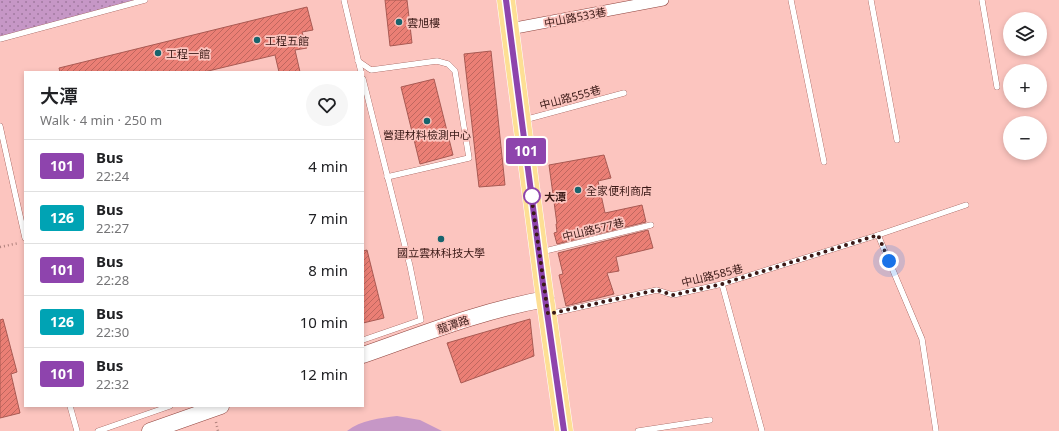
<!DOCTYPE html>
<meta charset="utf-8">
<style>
:root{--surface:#fff;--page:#f6f6f6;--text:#202124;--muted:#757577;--line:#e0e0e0}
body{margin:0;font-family:"Noto Sans","Noto Sans TC",sans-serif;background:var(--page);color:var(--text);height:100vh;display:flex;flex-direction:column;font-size:15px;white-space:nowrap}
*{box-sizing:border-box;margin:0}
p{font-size:13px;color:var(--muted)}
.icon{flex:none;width:22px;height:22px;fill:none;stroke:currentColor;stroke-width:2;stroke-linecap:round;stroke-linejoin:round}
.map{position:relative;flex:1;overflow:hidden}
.drawer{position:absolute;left:24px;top:71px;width:340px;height:336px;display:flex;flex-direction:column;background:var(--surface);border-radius:0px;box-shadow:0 2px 6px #0003}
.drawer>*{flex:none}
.badge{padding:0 8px;border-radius:3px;font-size:14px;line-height:26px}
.tools{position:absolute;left:1003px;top:12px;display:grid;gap:8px}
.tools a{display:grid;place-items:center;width:44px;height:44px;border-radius:50%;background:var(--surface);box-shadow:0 2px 6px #0003;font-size:20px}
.you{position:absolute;width:20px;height:20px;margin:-10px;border:3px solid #fff;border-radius:50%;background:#1a73e8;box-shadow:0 0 0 6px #1a73e833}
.map>.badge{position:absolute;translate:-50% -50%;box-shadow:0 0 0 2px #fff}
.round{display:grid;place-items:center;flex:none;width:42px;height:42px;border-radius:21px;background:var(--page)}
.head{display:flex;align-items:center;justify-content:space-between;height:68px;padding:0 16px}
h1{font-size:19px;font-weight:600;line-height:30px}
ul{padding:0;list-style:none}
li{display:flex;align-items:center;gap:12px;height:52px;padding:0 16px;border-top:1px solid var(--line)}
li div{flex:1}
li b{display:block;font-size:15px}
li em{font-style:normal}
li .badge{min-width:44px;font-weight:700;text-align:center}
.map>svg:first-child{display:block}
</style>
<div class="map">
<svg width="1059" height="431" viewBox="0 0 1059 431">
<defs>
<pattern id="grass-dots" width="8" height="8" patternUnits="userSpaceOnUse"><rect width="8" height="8" fill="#c697c6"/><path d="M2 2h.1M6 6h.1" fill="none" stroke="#a27aa0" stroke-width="1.8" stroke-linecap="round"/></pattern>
<pattern id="building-hatch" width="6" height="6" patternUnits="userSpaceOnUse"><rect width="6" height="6" fill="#eb7f75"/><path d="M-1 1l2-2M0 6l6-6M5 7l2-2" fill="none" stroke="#bf675f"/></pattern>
</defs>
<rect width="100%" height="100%" fill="#fcc5bf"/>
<polygon fill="url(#grass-dots)" points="0,0 144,0 0,38"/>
<path fill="#c697c6" d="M397,416L420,420L442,431H347C361,420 380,418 397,416Z"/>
<g fill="url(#building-hatch)" stroke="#a95a53">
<polygon points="385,0 407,0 412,43 390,46"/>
<polygon points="307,7 313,30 302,32 307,48 295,50 300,72 279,72 275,55 204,72 60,72 59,68"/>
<polygon points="491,51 505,185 479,187 464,54"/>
<polygon points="434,79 453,155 420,164 401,87"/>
<polygon points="604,155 611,178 598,181 605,213 642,205 646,222 557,244 554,233 557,232 556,224 557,224 549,165"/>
<polygon points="648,230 653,248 616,257 619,271 607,273 614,294 566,306 559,275 563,274 558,253"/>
<polygon points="367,250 384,318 363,323 363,251"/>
<polygon points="3,319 17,372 11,374 20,413 0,418 0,320"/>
<polygon points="530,319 534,356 461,383 447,343"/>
</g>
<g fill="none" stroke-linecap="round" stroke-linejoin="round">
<defs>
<g id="lane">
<polyline points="344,0 361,72"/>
<polyline points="791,0 824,162"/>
<polyline points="871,0 897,140"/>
<polyline points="982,0 997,87"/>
<polyline points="0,39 145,0"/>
<polyline points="358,61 371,70 437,61 448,64 455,71 469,158 387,177"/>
<polyline points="363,79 410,266 421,320 363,340"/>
<polyline points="524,120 624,93"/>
<polyline points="0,126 25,238"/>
<polyline points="878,235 966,205"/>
<polyline points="541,252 651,225"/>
<polyline points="722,284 762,431"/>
<polyline points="549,314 657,290 673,295 722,284 878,235 922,339 936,431"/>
<polyline points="70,406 77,431"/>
<polyline points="98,431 170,406"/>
<polyline points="638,431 710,420"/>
</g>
<polyline id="street" points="510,29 663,0"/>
<g id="secondary">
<path d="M363,355C423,334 483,310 546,299"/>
<polyline points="150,431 221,406"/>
</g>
<polyline id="primary" points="506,0 543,284 564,431"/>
</defs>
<use href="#lane" stroke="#8f433d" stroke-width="6"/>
<use href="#street" stroke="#8f433d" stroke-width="12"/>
<use href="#secondary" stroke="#8f433d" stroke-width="17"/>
<use href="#primary" stroke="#fff" stroke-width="19"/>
<g stroke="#b0827d" stroke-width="2.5" stroke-dasharray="1 3" stroke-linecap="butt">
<polyline points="0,247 19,243"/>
<polyline points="216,422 218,431"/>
</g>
<use href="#lane" stroke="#fff" stroke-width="5.5"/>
<use href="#street" stroke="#fff" stroke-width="11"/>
<use href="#secondary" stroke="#fff" stroke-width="16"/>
<use href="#primary" stroke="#fddf94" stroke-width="18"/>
</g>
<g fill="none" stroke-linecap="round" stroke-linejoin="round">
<defs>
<polyline id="line" points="506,0 543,284 564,431"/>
</defs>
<use href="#line" stroke="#fff" stroke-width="9"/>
<use href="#line" stroke="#8e44ad" stroke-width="6"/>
<polyline stroke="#3a1916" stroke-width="4" stroke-dasharray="0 7.2" points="532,196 531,194 548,314 657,290 673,295 722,284 878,235 889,261"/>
</g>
<g fill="#17646d" stroke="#fcc5bf" stroke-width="1.5">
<circle cx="399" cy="22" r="4"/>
<circle cx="257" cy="40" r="4"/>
<circle cx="158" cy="53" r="4"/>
<circle cx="427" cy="121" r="4"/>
<circle cx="578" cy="190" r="4"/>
<circle cx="441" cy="239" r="4"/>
</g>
<circle fill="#fff" stroke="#8e44ad" stroke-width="2" cx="532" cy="196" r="8"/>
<g text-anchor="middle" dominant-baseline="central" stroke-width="3.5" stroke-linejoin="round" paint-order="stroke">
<g font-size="11" fill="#3a1916" stroke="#fcc5bf">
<text transform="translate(575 17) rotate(-11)">中山路533巷</text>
<text transform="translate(570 97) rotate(-15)">中山路555巷</text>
<text transform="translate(593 229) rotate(-14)">中山路577巷</text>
<text transform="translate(712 275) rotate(-14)">中山路585巷</text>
<text transform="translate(453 324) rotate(-18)">龍潭路</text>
</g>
<g font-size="11" fill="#3a1916" stroke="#fcc5bf" text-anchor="start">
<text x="407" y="22">雲旭樓</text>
<text x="265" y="40">工程五館</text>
<text x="166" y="53">工程一館</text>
<text x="427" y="134" text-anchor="middle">營建材料檢測中心</text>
<text x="586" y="190">全家便利商店</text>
<text x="441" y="252" text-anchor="middle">國立雲林科技大學</text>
</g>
<g font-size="11" font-weight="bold" fill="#3a1916" stroke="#fcc5bf" text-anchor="start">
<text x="544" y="196">大潭</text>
</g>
</g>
</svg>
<div class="tools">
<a><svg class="icon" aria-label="layers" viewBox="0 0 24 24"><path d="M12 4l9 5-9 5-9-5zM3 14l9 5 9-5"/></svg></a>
<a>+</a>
<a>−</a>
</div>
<div class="you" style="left:889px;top:261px"></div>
<b class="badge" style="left:526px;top:151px;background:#8e44ad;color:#fff">101</b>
<section class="drawer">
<div class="head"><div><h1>大潭</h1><p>Walk · 4 min · 250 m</p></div><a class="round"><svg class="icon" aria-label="heart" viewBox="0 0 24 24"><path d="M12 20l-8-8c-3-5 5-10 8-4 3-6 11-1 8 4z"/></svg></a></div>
<ul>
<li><span class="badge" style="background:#8e44ad;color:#fff">101</span><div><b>Bus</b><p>22:24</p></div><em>4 min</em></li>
<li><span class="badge" style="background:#00a3b4;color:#fff">126</span><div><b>Bus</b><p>22:27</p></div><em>7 min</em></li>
<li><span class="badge" style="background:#8e44ad;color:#fff">101</span><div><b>Bus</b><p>22:28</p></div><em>8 min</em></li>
<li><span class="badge" style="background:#00a3b4;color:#fff">126</span><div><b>Bus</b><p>22:30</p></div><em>10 min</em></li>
<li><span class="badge" style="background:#8e44ad;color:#fff">101</span><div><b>Bus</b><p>22:32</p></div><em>12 min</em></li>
</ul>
</section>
</div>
